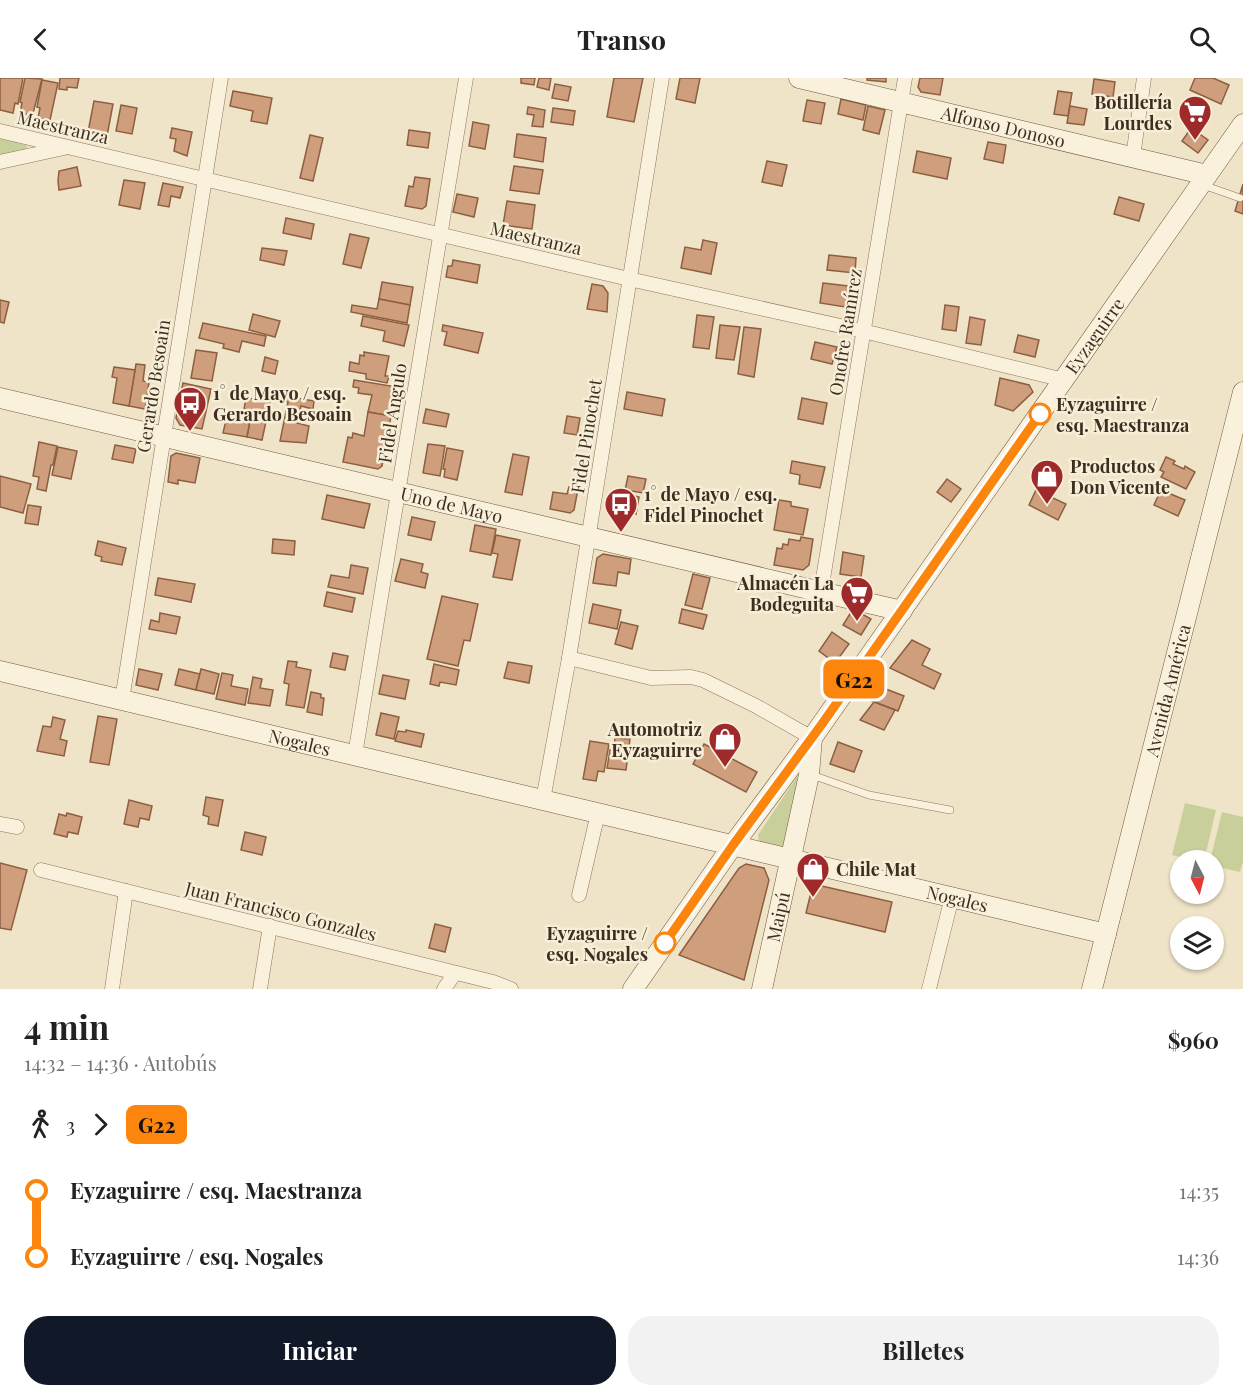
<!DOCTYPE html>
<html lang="es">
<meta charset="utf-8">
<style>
:root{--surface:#fff;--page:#f2f2f2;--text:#222;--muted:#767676;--accent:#111827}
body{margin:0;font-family:"Playfair Display",serif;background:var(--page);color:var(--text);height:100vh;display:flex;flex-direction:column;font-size:22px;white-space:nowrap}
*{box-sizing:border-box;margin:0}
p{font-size:20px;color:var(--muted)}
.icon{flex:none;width:33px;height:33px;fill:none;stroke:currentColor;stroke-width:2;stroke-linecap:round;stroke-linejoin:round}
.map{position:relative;height:911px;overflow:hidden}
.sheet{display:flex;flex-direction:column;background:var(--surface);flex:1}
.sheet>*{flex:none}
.badge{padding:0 12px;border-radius:9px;font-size:21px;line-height:39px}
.needle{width:39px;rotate:173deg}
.fabs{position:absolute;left:1170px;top:772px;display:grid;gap:12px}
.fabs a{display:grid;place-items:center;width:54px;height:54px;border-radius:50%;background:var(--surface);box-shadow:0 2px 4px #0004;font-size:30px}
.map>.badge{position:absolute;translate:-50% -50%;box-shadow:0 0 0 3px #fff}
.legs{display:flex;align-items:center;gap:9px;height:66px;padding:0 24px;font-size:20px}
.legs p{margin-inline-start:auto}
.head{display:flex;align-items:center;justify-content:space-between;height:102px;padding:0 24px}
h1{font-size:33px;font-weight:700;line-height:45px}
.primary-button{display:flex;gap:12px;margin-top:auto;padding:12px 24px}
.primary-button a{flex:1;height:69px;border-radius:24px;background:var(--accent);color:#fff;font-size:24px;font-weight:700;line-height:69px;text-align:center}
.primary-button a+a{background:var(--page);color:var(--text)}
ul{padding:0 24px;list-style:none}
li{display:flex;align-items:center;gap:21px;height:66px;font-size:22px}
li i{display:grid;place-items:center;width:9px;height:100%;margin:0 8px;background:currentColor}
li i::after{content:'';width:15px;height:15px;margin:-8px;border:4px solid;border-radius:50%;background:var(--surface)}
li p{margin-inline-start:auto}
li:first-child i{background:linear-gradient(#0000 50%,currentColor 0)}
li:last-child i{background:linear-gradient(currentColor 50%,#0000 0)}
header{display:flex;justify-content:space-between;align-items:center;height:78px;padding:0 24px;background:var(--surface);font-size:27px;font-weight:700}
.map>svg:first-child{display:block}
</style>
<header><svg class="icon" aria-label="back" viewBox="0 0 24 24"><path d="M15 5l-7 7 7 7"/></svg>Transo<svg class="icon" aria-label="search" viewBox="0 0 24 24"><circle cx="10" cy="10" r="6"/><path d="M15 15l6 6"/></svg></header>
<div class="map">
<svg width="1243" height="911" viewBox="0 0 1243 911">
<rect width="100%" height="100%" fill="#f0e4c8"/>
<g fill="#c9cf9b">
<polygon points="0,60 27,67 26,72 0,78"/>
<polygon points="799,698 784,771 759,766 758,757 796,700"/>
<polygon points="1185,725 1216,732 1204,783 1195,783 1172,777"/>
<polygon points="1222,734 1243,739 1243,784 1240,794 1214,788 1214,783 1210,783"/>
</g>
<g fill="#cf9f7d" stroke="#8d5f41" stroke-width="1.5">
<polygon points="0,0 23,0 18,26 15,25 13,35 0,32"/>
<polygon points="25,0 42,1 31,43 25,42 26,36 20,35 22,25 20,24"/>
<polygon points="60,0 79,0 77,10 67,9 67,12 59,11"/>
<polygon points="521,0 535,0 534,7 521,5"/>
<polygon points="539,0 551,0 549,12 537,9"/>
<polygon points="614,0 643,0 634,44 607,39"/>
<polygon points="680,0 700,0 695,25 676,21"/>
<polygon points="867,0 886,0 886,4 867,2"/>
<polygon points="920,0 943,0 940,17 921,14 918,9"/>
<polygon points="1195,0 1213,0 1229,7 1221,26 1190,12"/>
<polygon points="1094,1 1115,4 1113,19 1092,16"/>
<polygon points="42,2 58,5 50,42 38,40 40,30 37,29"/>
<polygon points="555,6 571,9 568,23 552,20"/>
<polygon points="233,13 272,20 267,46 251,43 253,33 230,28"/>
<polygon points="1058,13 1072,15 1068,38 1054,36"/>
<polygon points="841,21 866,27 863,42 838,36"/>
<polygon points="807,22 825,25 821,46 803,43"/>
<polygon points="94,23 113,26 107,58 88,54"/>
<polygon points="121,27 137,30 132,56 116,53"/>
<polygon points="868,28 885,32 879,56 863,52"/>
<polygon points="1070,28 1087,31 1084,47 1067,45"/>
<polygon points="528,29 545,32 543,49 532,48 534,37 527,36"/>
<polygon points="553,30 575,33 573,47 551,44"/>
<polygon points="473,44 489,47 485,71 469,68"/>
<polygon points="172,50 192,54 187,78 174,73 176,61 170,60"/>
<polygon points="1191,50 1208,62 1198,75 1182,63"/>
<polygon points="409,52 430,55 428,70 407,67"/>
<polygon points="517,56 546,60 543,84 514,79"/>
<polygon points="310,57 323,60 313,103 300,100"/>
<polygon points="988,64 1006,67 1003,85 984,81"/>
<polygon points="917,73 951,80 947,101 913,94"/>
<polygon points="767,83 787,87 782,108 762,104"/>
<polygon points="514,88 543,92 539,116 510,112"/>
<polygon points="77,89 81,108 59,112 58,103 59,93"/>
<polygon points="415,99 430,101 426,128 422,131 405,128 409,108 413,109"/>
<polygon points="124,102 145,105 140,131 119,127"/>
<polygon points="163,105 183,109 180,120 171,118 169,129 158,127"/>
<polygon points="1243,106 1243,136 1235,133"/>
<polygon points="457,116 478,120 474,139 453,134"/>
<polygon points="1119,119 1144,126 1139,143 1114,136"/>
<polygon points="507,123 535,127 532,151 503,147"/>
<polygon points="286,140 314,146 311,161 283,155"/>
<polygon points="350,156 369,160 361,190 343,186"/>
<polygon points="703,162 717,165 711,196 681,190 685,169 701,172"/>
<polygon points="262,170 287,173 284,187 260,182"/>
<polygon points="829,177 856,180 855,195 827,192"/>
<polygon points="453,182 480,187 477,205 446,199 448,188 452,188"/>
<polygon points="382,204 413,209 410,227 379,221"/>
<polygon points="823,205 848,208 845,229 820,225"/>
<polygon points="592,206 603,208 608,215 607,234 587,231"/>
<polygon points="379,221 410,227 407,245 351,234 352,227 377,231"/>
<polygon points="0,222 9,224 4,245 0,244"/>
<polygon points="945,227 959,229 956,253 942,251"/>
<polygon points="253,236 280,243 275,259 249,252"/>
<polygon points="697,237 714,239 709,271 693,269"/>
<polygon points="363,238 409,247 404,268 383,263 385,253 361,248"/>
<polygon points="970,239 985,242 981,267 966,265"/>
<polygon points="203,245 266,258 264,268 242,263 239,274 223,270 224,266 199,260"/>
<polygon points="443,247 483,255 478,275 444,267 447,254 442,253"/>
<polygon points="720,247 740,249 734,282 716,280"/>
<polygon points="744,249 761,251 754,299 738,296"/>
<polygon points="1018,257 1039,262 1035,279 1014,274"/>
<polygon points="815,264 837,269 832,286 811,281"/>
<polygon points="196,272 217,275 212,303 191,300"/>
<polygon points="364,274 389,278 385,298 389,298 387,305 366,301 366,296 349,293 350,284 359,286 360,277 364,278"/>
<polygon points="265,279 278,283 275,296 262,293"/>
<polygon points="136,286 145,287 143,303 149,304 145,331 129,328"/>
<polygon points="114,289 135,292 129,328 113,325 117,300 112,299"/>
<polygon points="1000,300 1029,307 1033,314 1013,333 995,327"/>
<polygon points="354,302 397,309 391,338 368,334 372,317 358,315 359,310 353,309"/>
<polygon points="183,305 211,311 202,351 180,347 176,340"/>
<polygon points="256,312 272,315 262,362 247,359 252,332 244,331 246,320 255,321"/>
<polygon points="627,314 665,321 662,338 624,331"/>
<polygon points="286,318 314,323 313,331 301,328 297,345 309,348 306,365 280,363 288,324 285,323"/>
<polygon points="802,320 827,325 823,346 798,341"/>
<polygon points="426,331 449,336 446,349 423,345"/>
<polygon points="368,334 391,338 382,388 378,391 343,384 348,359 352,360 353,355 364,358"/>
<polygon points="227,338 250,342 247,359 223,355"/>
<polygon points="567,338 580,340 577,357 564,355"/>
<polygon points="39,364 57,368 53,387 51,387 46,413 37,411 39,399 33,398"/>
<polygon points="428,366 445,368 440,398 423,395"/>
<polygon points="115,367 136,371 133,385 112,381"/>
<polygon points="58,369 77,373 71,401 52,397"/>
<polygon points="447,370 463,373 457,402 444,399 445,391 443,391"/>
<polygon points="176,375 200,380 195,405 178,402 178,406 168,404 171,378"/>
<polygon points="513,376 529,379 522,417 505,414"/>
<polygon points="1166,379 1175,383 1173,386 1184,391 1185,388 1195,394 1186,411 1161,399 1164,394 1160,392"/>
<polygon points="792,383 825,389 820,410 799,406 800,397 790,395"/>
<polygon points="0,398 31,406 23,435 0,429"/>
<polygon points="628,398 646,401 643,415 625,412"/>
<polygon points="947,401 961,411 951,424 937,414"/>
<polygon points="569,409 578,411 574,432 570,435 550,431 553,414 567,416"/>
<polygon points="1036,412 1066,426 1058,442 1029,427"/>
<polygon points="1161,412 1185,422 1178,438 1154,427"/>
<polygon points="327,417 370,426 364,450 322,441"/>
<polygon points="631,417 639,419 636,436 611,431 614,418 631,421"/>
<polygon points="779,422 791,424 791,428 808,431 803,457 774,452"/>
<polygon points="28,427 41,429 38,447 25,445"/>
<polygon points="412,439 435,444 431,462 408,457"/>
<polygon points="475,447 496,451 491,477 470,473"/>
<polygon points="496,457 520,462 512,502 493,499 498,476 492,475"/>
<polygon points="801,459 813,461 809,487 803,492 774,487 777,470 782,471 783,466 788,467 789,461 800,463"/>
<polygon points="273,461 295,463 294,477 272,475"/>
<polygon points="98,463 126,470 122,487 101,483 102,479 95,477"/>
<polygon points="843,474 864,478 861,499 840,496"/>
<polygon points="603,476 631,481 629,496 618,494 616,508 593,505 597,480"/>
<polygon points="401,481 423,486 421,494 428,496 425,510 395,503"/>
<polygon points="351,487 368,490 363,516 328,509 331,497 349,500"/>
<polygon points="693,496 710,500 702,531 685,527"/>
<polygon points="158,500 195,506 191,524 155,517"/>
<polygon points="327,514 355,520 352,534 324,528"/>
<polygon points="442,518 478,526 470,563 464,562 458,588 427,581"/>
<polygon points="593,526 621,532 617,551 589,545"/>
<polygon points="682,531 707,537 703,551 679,545"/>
<polygon points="853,531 871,541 861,557 843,547"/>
<polygon points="160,535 180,539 176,556 149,551 151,542 159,544"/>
<polygon points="621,544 638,548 632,571 615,566"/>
<polygon points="832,554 849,566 835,585 819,573"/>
<polygon points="912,562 930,571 922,587 941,596 934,611 890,590"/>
<polygon points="333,575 348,578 345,592 330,589"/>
<polygon points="288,583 297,584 296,589 311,592 304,630 286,627 289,606 284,605"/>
<polygon points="508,584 532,588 529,605 504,600"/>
<polygon points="434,586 459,592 456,607 440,604 439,608 430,606"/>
<polygon points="139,591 162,596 158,612 136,607"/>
<polygon points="179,591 200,596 196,612 175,607"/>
<polygon points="201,591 219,596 214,616 196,612"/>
<polygon points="222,595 233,597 231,608 248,611 245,627 216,621"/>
<polygon points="383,597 409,602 405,621 379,616"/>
<polygon points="253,599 262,601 260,610 273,612 270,628 248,625"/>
<polygon points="873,606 904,618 898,633 867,621"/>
<polygon points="311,614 321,616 321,620 324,620 322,637 307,634"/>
<polygon points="874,624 895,632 884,652 860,642"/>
<polygon points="381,635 399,639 394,661 376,657"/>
<polygon points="98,638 117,641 109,687 90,684"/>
<polygon points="53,639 65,642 60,661 67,663 64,678 37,673 43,648 51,649"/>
<polygon points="406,652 424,656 421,669 395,663 398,653 406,654"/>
<polygon points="615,660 630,661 626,692 607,690 610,672 614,673"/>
<polygon points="590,663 609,666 604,694 598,693 596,703 583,701"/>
<polygon points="838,664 862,673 854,694 830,686"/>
<polygon points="704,666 757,694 746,714 693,686"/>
<polygon points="206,719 223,722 218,748 208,746 209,739 203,737"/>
<polygon points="129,722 152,728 149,742 140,740 138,749 124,746"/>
<polygon points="67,735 82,739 78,756 68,754 67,759 54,756 59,736 66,738"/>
<polygon points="245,754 266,759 262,777 241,772"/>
<polygon points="0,785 27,792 11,852 0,850"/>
<polygon points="746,786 764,790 769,802 744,902 679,877 739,790"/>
<polygon points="813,806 892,824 885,854 806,835"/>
<polygon points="435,846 451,850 445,874 429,870"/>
</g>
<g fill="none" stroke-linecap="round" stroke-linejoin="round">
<defs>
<g id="lane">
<polyline points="1203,107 1240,120"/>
<polyline points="812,697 869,717 950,732"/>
</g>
<g id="street">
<polyline points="0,53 629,201 863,253 1064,302"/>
<polyline points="1133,79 1144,0"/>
<polyline points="0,84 64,70"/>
<polyline points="821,513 905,0"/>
<polyline points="569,580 651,600 691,599 703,602 756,628 812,660"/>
<polyline points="122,622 221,0"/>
<polyline points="355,677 466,0"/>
<polyline points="543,722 569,580 662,0"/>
<polyline points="0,746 17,749"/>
<polyline points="41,792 493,904 511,911"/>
<polyline points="579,817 598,735"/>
<polyline points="112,911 126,813"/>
<polyline points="260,911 270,848"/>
<polyline points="444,911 455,895"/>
<polyline points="929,911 952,819"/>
</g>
<g id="secondary">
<path id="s1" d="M799,0L1207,97"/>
<path id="s2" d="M0,320L902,533"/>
<path id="s3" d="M0,593L1106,856"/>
<path id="s4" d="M633,911L733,767L812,660L1243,46"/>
<path id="s5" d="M762,911L809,697L812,660"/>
<path id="s6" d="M1092,911L1243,314"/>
</g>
</defs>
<use href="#lane" stroke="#8d765c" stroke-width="8"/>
<use href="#street" stroke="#8d765c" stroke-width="15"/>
<use href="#secondary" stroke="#6f573f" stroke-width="21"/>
<use href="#lane" stroke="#faf1dc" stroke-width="7"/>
<use href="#street" stroke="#faf1dc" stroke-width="14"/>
<use href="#secondary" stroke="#faf1dc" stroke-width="20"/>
</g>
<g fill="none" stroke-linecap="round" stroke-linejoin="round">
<defs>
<polyline id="line-1" points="665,865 733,767 822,646 1040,336"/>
</defs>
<use href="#line-1" stroke="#fff" stroke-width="14"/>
<use href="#line-1" stroke="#fc850d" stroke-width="9"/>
</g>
<defs>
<symbol id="supermarket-pin" viewBox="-11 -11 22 30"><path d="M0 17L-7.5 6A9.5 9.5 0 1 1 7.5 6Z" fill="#9e2a2b" stroke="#f7eed8"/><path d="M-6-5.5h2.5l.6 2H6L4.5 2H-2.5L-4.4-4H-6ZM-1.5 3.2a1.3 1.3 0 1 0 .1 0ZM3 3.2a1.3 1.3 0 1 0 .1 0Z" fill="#fff"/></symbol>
<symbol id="bus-pin" viewBox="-11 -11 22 30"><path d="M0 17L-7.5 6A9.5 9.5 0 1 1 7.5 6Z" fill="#9e2a2b" stroke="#f7eed8"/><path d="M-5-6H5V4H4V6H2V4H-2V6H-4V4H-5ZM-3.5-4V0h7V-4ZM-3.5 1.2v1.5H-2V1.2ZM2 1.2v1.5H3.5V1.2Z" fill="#fff"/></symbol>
<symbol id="shop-pin" viewBox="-11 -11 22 30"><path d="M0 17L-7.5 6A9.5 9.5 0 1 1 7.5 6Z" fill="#9e2a2b" stroke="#f7eed8"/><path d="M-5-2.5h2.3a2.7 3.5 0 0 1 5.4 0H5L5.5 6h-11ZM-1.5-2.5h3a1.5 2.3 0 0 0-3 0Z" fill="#fff"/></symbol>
</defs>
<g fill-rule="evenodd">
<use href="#supermarket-pin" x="1176" y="15" width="38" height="52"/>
<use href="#bus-pin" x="171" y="306" width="38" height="52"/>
<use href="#shop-pin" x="1028" y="379" width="38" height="52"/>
<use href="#bus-pin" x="602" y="407" width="38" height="52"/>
<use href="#supermarket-pin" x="838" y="496" width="38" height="52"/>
<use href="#shop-pin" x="706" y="642" width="38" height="52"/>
<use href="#shop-pin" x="794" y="772" width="38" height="52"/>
</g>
<g fill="#fff" stroke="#fc850d" stroke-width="3">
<circle cx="1040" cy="336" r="10"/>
<circle cx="665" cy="865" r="10"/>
</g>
<g text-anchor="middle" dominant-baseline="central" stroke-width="5" stroke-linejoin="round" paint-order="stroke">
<g font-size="18" font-weight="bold" fill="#3d2e20" stroke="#f7eed8" text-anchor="start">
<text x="1172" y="24" text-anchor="end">Botillería<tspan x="1172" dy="21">Lourdes</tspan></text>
<text x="213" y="315">1° de Mayo / esq.<tspan x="213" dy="21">Gerardo Besoain</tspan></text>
<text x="1070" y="388">Productos<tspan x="1070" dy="21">Don Vicente</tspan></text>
<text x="644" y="416">1° de Mayo / esq.<tspan x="644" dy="21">Fidel Pinochet</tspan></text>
<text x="834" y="505" text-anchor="end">Almacén La<tspan x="834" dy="21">Bodeguita</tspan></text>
<text x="702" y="651" text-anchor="end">Automotriz<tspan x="702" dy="21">Eyzaguirre</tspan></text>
<text x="836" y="791">Chile Mat</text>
</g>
<g font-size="18" fill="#3d2e20" stroke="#f7eed8">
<text stroke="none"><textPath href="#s1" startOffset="210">Alfonso Donoso</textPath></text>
<text transform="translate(63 49) rotate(13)">Maestranza</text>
<text transform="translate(536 160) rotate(13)">Maestranza</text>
<text transform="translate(845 254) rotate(-81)">Onofre Ramírez</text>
<text stroke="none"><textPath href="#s4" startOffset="800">Eyzaguirre</textPath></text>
<text transform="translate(153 308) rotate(-81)">Gerardo Besoain</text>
<text transform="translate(392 335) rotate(-81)">Fidel Angulo</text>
<text transform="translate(586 358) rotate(-81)">Fidel Pinochet</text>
<text stroke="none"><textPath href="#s2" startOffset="464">Uno de Mayo</textPath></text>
<text stroke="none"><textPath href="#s6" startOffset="308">Avenida América</textPath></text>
<text stroke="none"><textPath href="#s3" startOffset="308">Nogales</textPath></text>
<text stroke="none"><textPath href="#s3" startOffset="984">Nogales</textPath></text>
<text transform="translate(281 833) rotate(14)">Juan Francisco Gonzales</text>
<text stroke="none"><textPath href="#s5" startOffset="74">Maipú</textPath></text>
</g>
<g font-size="18" font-weight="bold" fill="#3d2e20" stroke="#f7eed8" text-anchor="start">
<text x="1056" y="326">Eyzaguirre /<tspan x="1056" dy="21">esq. Maestranza</tspan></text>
<text x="648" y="855" text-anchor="end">Eyzaguirre /<tspan x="648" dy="21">esq. Nogales</tspan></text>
</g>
</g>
</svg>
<div class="fabs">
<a><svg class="needle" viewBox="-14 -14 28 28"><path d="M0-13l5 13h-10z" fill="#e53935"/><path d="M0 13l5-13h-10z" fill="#767676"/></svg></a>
<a><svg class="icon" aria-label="layers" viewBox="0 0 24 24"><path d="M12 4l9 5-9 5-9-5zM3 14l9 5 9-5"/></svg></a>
</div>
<b class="badge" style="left:854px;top:601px;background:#fc850d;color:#111">G22</b>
</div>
<section class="sheet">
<div class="head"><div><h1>4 min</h1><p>14:32 – 14:36 · Autobús</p></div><b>$960</b></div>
<div class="legs"><svg class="icon" aria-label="walk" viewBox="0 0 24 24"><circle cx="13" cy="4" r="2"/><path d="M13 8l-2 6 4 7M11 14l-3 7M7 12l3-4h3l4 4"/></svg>3<svg class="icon" aria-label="forward" viewBox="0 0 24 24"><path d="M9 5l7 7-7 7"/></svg><b class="badge" style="background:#fc850d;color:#111">G22</b></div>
<ul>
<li><i style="color:#fc850d"></i><b>Eyzaguirre / esq. Maestranza</b><p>14:35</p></li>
<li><i style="color:#fc850d"></i><b>Eyzaguirre / esq. Nogales</b><p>14:36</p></li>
</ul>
<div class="primary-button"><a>Iniciar</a><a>Billetes</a></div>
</section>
